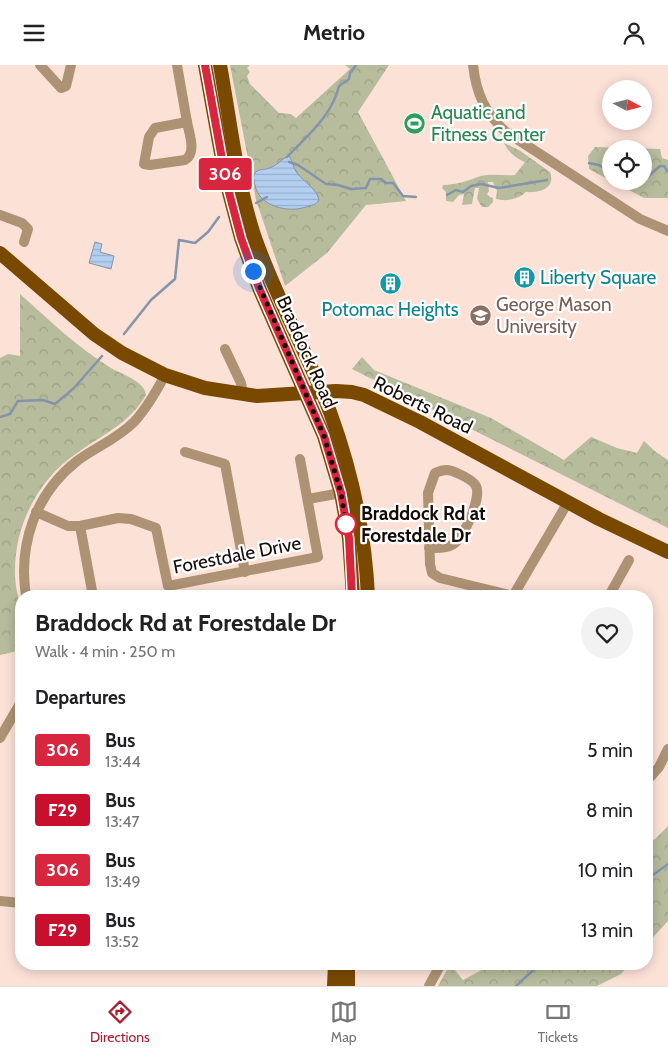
<!DOCTYPE html>
<meta charset="utf-8">
<style>
:root{--surface:#fff;--page:#f2f2f2;--text:#202124;--muted:#757577;--line:#e0e0e0;--accent:#ae1a2b}
body{margin:0;font-family:Cabin,sans-serif;background:var(--page);color:var(--text);height:100vh;display:flex;flex-direction:column;font-size:19px;white-space:nowrap}
*{box-sizing:border-box;margin:0}
p{font-size:16px;color:var(--muted)}
.icon{flex:none;width:28px;height:28px;fill:none;stroke:currentColor;stroke-width:2;stroke-linecap:round;stroke-linejoin:round}
.map{position:relative;flex:1;overflow:hidden}
.details{position:absolute;left:15px;top:525px;width:638px;height:380px;display:flex;flex-direction:column;background:var(--surface);border-radius:20px;box-shadow:0 2px 12px #0003}
.details>*{flex:none}
.badge{padding:0 10px;border-radius:4px;font-size:18px;line-height:32px}
.needle{width:32px;rotate:97deg}
.controls{position:absolute;left:602px;top:15px;display:grid;gap:10px}
.controls a{display:grid;place-items:center;width:50px;height:50px;border-radius:50%;background:var(--surface);box-shadow:0 2px 12px #0003;font-size:25px}
.you{position:absolute;width:25px;height:25px;margin:-12px;border:4px solid #fff;border-radius:50%;background:#1a73e8;box-shadow:0 0 0 8px #1a73e833}
.map>.badge{position:absolute;translate:-50% -50%;box-shadow:0 0 0 2px #fff}
h2{padding:0 20px;font-size:19px;line-height:45px}
.round{display:grid;place-items:center;flex:none;width:52px;height:52px;border-radius:26px;background:var(--page)}
.head{display:flex;align-items:center;justify-content:space-between;height:85px;padding:0 20px}
h1{font-size:24px;font-weight:700;line-height:38px}
ul{padding:0;list-style:none}
li{display:flex;align-items:center;gap:15px;height:60px;padding:0 20px}
li div{flex:1}
li b{display:block;font-size:19px}
li em{font-style:normal}
li .badge{min-width:55px;font-weight:700;text-align:center}
header{display:flex;justify-content:space-between;align-items:center;height:65px;padding:0 20px;background:var(--surface);font-size:22px;font-weight:700}
.dock{display:flex;justify-content:space-around;align-items:center;height:70px;border-top:1px solid var(--line);background:var(--surface);font-size:14px;color:var(--muted)}
.dock a{display:grid;justify-items:center;gap:2px}
.dock .current{color:var(--accent)}
.map>svg:first-child{display:block}
</style>
<header><svg class="icon" aria-label="menu" viewBox="0 0 24 24"><path d="M4 6h16M4 12h16M4 18h16"/></svg>Metrio<svg class="icon" aria-label="person" viewBox="0 0 24 24"><circle cx="12" cy="8" r="4"/><path d="M4 21q1-7 8-7t8 7"/></svg></header>
<div class="map">
<svg width="668" height="921" viewBox="0 0 668 921">
<defs>
<pattern id="forest-crowns" width="20" height="18" patternUnits="userSpaceOnUse" patternTransform="scale(1.25)"><rect width="20" height="18" fill="#b7bc9d"/><path d="M2 6a3 3 0 1 1 6 0M12 15a3 3 0 1 1 6 0" fill="none" stroke="#9ca086"/></pattern>
<pattern id="water-rules" width="6" height="5" patternUnits="userSpaceOnUse" patternTransform="scale(1.25)"><rect width="6" height="5" fill="#b2cff1"/><path d="M0 2.5h6" fill="none" stroke="#98b0cd"/></pattern>
</defs>
<rect width="100%" height="100%" fill="#fce1d7"/>
<g fill="url(#forest-crowns)">
<polygon points="230,0 250,0 247,3 250,7 247,11 250,19 279,48 291,49 296,53 350,4 345,0 389,0 358,47 406,136 366,140 327,188 285,221 256,135"/>
<path d="M504,78L519,85L550,107C556,124 539,128 526,127C519,134 506,137 496,134L497,126L493,117H488L489,126L487,129L490,132L493,133V137L488,142H482L477,134L479,123H475L472,139L462,140L464,129L459,130L453,137L446,136V127L442,123L443,120C456,120 467,116 478,112C489,108 503,111 515,110L525,97C517,94 507,86 504,78Z"/>
<polygon points="595,82 660,84 662,93 668,95 668,133 644,133 612,116 644,116 644,84 611,84 611,116 589,104 588,91"/>
<path d="M20,229C49,255 77,282 111,303C121,309 145,316 146,330C130,358 102,370 77,388C37,415 14,462 15,509C15,522 19,534 21,547C23,559 21,573 21,585L0,590V293L8,289L20,291Z"/>
<polygon points="362,292 374,305 491,353 564,395 591,372 617,383 637,388 644,376 656,387 668,395 668,463 352,304"/>
<polygon points="668,761 668,856 646,880 646,778 655,774"/>
<polygon points="450,899 463,915 493,899 630,899 621,909 597,921 438,921"/>
</g>
<g fill="url(#water-rules)" stroke="#8394ab">
<path d="M289,91C293,97 293,103 298,109C304,117 317,124 319,135C316,140 312,140 306,142C289,148 259,142 255,120C254,117 253,111 255,108C257,104 265,105 269,103C277,101 281,94 289,91Z"/>
<polygon points="95,177 102,179 100,187 114,191 111,204 89,198"/>
</g>
<g fill="none" stroke-linecap="round" stroke-linejoin="round">
<g stroke="#8394ab" stroke-width="2.5">
<path d="M287,92C307,71 332,51 339,21L349,14L350,8L356,0"/>
<polyline points="289,97 298,100 326,119 338,120 351,124 366,123 370,114 381,114 386,118 393,118 403,131 416,132"/>
<polyline points="589,98 599,100 607,105 611,102"/>
<polyline points="644,115 660,101 664,101 668,107"/>
<polyline points="447,130 456,125 463,127 471,121 481,119 499,123 547,115"/>
<polyline points="256,138 267,132"/>
<polyline points="124,269 151,235 175,214 179,175 195,178 208,167 219,152"/>
<polyline points="0,352 10,349 18,336 43,335 55,339 74,323 102,291"/>
<polyline points="646,815 668,799"/>
<polyline points="516,921 540,899"/>
</g>
<g stroke="#ad9274" stroke-width="10">
<polyline points="40,0 61,23 66,21 71,0"/>
<polyline points="177,0 187,57"/>
<path d="M473,0C476,28 485,48 506,67L640,154L668,166"/>
<path d="M187,57C189,68 197,88 185,95L150,100L144,99L149,72L155,63Z"/>
<polyline points="0,150 22,158 28,164 24,177"/>
<polyline points="225,284 241,318 243,329"/>
<polyline points="185,387 225,399 245,507"/>
<polyline points="308,434 341,428"/>
<polyline points="36,447 68,461 80,461 118,453 131,454 156,463 168,521 318,492 300,394"/>
<polyline points="80,461 93,531"/>
<path d="M429,483C437,483 445,484 452,480C463,475 482,433 476,421C473,415 464,411 457,408C449,404 444,404 435,408L428,428L430,499L432,508L440,513L513,531L568,437"/>
<path d="M26,531C18,480 35,429 77,396C96,382 117,374 134,357C147,343 156,327 165,310"/>
<polyline points="609,531 629,495"/>
<polyline points="0,673 21,637"/>
<polyline points="646,717 659,702 668,684"/>
<polyline points="0,836 21,838"/>
<polyline points="429,921 441,899"/>
</g>
<g stroke="#794900" stroke-width="14">
<polyline points="205,0 226,116 241,173 259,223 324,371 341,428 349,473 353,531"/>
<path d="M220,0C230,55 237,118 254,170C275,231 307,287 330,347C352,407 365,467 368,531"/>
<polyline points="0,188 94,269 122,288 165,310 205,323 257,331 336,326 352,327 364,330 420,357 599,454 668,487"/>
<polyline points="334,921 335,899"/>
<polyline points="348,921 348,899"/>
</g>
</g>
<g fill="none" stroke-linecap="round" stroke-linejoin="round">
<defs>
<polyline id="line" points="205,0 226,116 241,173 259,223 324,371 341,428 349,473 352,531"/>
</defs>
<use href="#line" stroke="#fff" stroke-width="11"/>
<use href="#line" stroke="#d7263d" stroke-width="8"/>
<polyline stroke="#150b07" stroke-width="5" stroke-dasharray="0 9" points="253,206 324,371 341,428 346,459"/>
</g>
<defs>
<symbol id="stadium-disc" viewBox="-11 -11 22 22"><circle r="9.5" fill="#2e9e5b" stroke="#fff"/><path d="M0-5a6.5 5 0 1 0 0 10a6.5 5 0 1 0 0-10ZM-3.5-1.8h7v3.6h-7Z" fill="#fff"/></symbol>
<symbol id="building-disc" viewBox="-11 -11 22 22"><circle r="9.5" fill="#0f9aa8" stroke="#fff"/><path d="M-4-6H4V6H1V3H-1V6H-4ZM-2.5-4.3h1.7v1.8h-1.7ZM.8-4.3h1.7v1.8H.8ZM-2.5-1h1.7V.8h-1.7ZM.8-1h1.7V.8H.8Z" fill="#fff"/></symbol>
<symbol id="university-disc" viewBox="-11 -11 22 22"><circle r="9.5" fill="#8d6e63" stroke="#fff"/><path d="M0-5L7-2L0 1L-7-2ZM-4 1L0 2.5L4 1V4Q0 6-4 4Z" fill="#fff"/></symbol>
</defs>
<g fill-rule="evenodd">
<use href="#stadium-disc" x="402" y="46" width="25" height="25"/>
<use href="#building-disc" x="512" y="200" width="25" height="25"/>
<use href="#building-disc" x="378" y="206" width="25" height="25"/>
<use href="#university-disc" x="468" y="238" width="25" height="25"/>
</g>
<circle fill="#fff" stroke="#d7263d" stroke-width="2.5" cx="346" cy="459" r="10"/>
<g text-anchor="middle" dominant-baseline="central" stroke-width="4.5" stroke-linejoin="round" paint-order="stroke">
<g font-size="19" fill="#27864d" stroke="#fff" text-anchor="start">
<text x="431" y="47">Aquatic and<tspan x="431" dy="22">Fitness Center</tspan></text>
</g>
<g font-size="19" fill="#0d838f" stroke="#fff" text-anchor="start">
<text x="540" y="212">Liberty Square</text>
<text x="390" y="244" text-anchor="middle">Potomac Heights</text>
</g>
<g font-size="19" fill="#785e54" stroke="#fff" text-anchor="start">
<text x="496" y="239">George Mason<tspan x="496" dy="22">University</tspan></text>
</g>
<g font-size="19" fill="#150b07" stroke="#fff">
<text transform="translate(307 287) rotate(66)">Braddock Road</text>
<text transform="translate(423 340) rotate(26)">Roberts Road</text>
<text transform="translate(237 490) rotate(-11)">Forestdale Drive</text>
</g>
<g font-size="19" font-weight="bold" fill="#150b07" stroke="#fff" text-anchor="start">
<text x="361" y="448">Braddock Rd at<tspan x="361" dy="22">Forestdale Dr</tspan></text>
</g>
</g>
</svg>
<div class="controls">
<a><svg class="needle" viewBox="-14 -14 28 28"><path d="M0-13l5 13h-10z" fill="#e53935"/><path d="M0 13l5-13h-10z" fill="#757577"/></svg></a>
<a><svg class="icon" aria-label="locate" viewBox="0 0 24 24"><circle cx="12" cy="12" r="6"/><path d="M12 2v4M12 18v4M2 12h4M18 12h4"/></svg></a>
</div>
<div class="you" style="left:253px;top:206px"></div>
<b class="badge" style="left:225px;top:109px;background:#d7263d;color:#fff">306</b>
<section class="details">
<div class="head"><div><h1>Braddock Rd at Forestdale Dr</h1><p>Walk · 4 min · 250 m</p></div><a class="round"><svg class="icon" aria-label="heart" viewBox="0 0 24 24"><path d="M12 20l-8-8c-3-5 5-10 8-4 3-6 11-1 8 4z"/></svg></a></div>
<h2>Departures</h2>
<ul>
<li><span class="badge" style="background:#d7263d;color:#fff">306</span><div><b>Bus</b><p>13:44</p></div><em>5 min</em></li>
<li><span class="badge" style="background:#c8102e;color:#fff">F29</span><div><b>Bus</b><p>13:47</p></div><em>8 min</em></li>
<li><span class="badge" style="background:#d7263d;color:#fff">306</span><div><b>Bus</b><p>13:49</p></div><em>10 min</em></li>
<li><span class="badge" style="background:#c8102e;color:#fff">F29</span><div><b>Bus</b><p>13:52</p></div><em>13 min</em></li>
</ul>
</section>
</div>
<nav class="dock">
<a class="current"><svg class="icon" aria-label="directions" viewBox="0 0 24 24"><path d="M12 3l9 9-9 9-9-9zM9 14v-3h6M13 9l2 2-2 2"/></svg>Directions</a>
<a><svg class="icon" aria-label="map" viewBox="0 0 24 24"><path d="M3 6l6-2 6 2 6-2v14l-6 2-6-2-6 2zM9 4v14M15 6v14"/></svg>Map</a>
<a><svg class="icon" aria-label="tickets" viewBox="0 0 24 24"><path d="M3 7h18v10H3zM15 7v10"/></svg>Tickets</a>
</nav>
